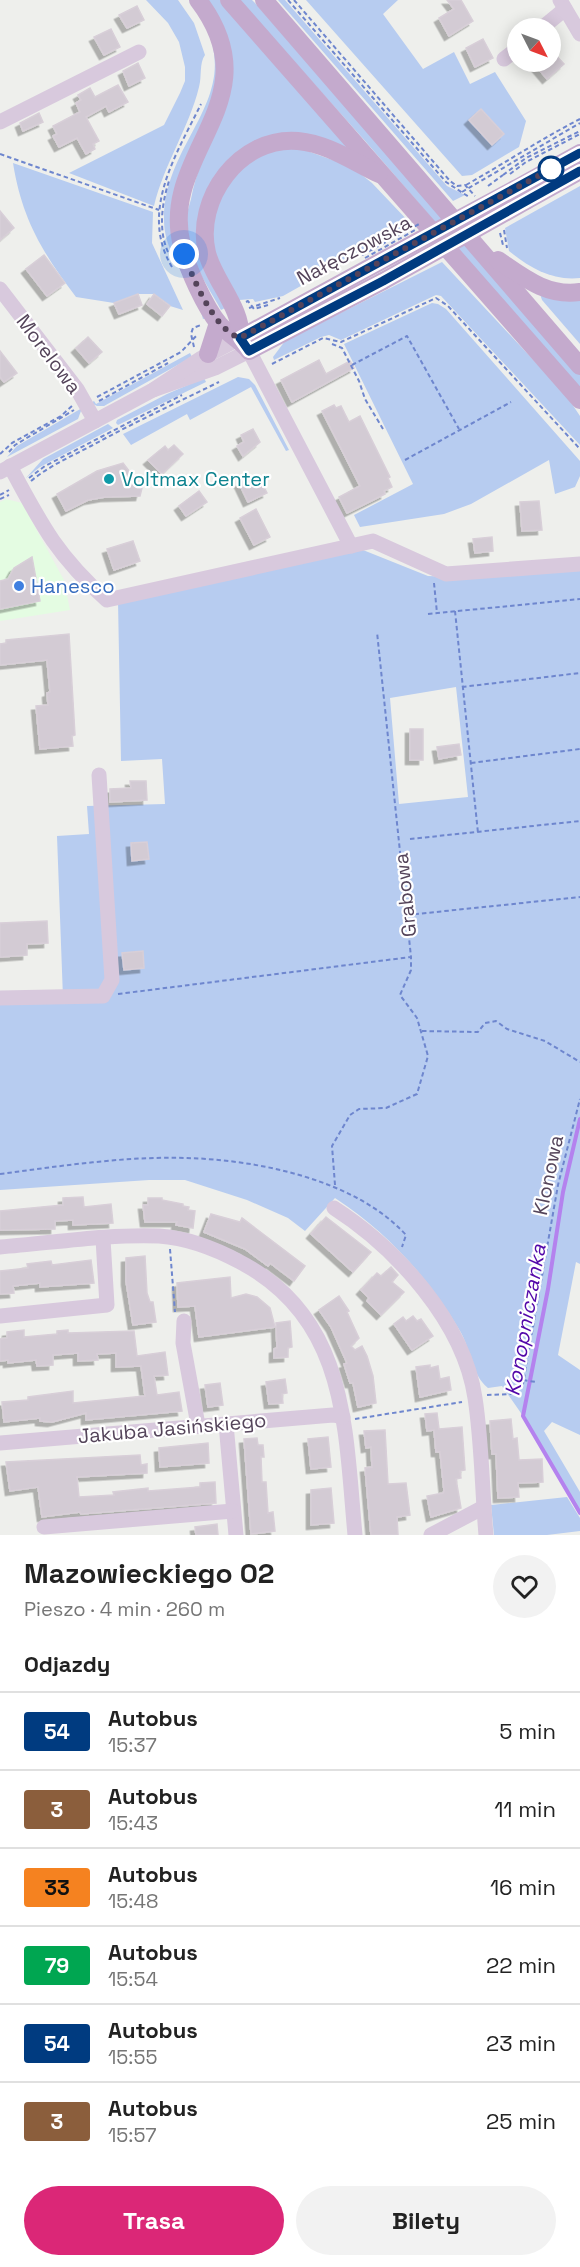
<!DOCTYPE html>
<html lang="pl">
<meta charset="utf-8">
<style>
:root{--surface:#fff;--page:#f2f2f2;--text:#222;--muted:#767676;--line:#e0e0e0;--accent:#db2777}
body{margin:0;font-family:"Space Grotesk",sans-serif;background:var(--page);color:var(--text);height:100vh;display:flex;flex-direction:column;font-size:22px;white-space:nowrap}
*{box-sizing:border-box;margin:0}
p{font-size:20px;color:var(--muted)}
.icon{flex:none;width:33px;height:33px;fill:none;stroke:currentColor;stroke-width:2;stroke-linecap:round;stroke-linejoin:round}
.map{position:relative;height:1535px;overflow:hidden}
.details{display:flex;flex-direction:column;background:var(--surface);flex:1}
.details>*{flex:none}
.badge{padding:0 12px;border-radius:4px;font-size:21px;line-height:39px}
.needle{width:39px;rotate:132deg}
.tools{position:absolute;left:507px;top:18px;display:grid;gap:12px}
.tools a{display:grid;place-items:center;width:54px;height:54px;border-radius:50%;background:var(--surface);box-shadow:0 3px 15px #0003;font-size:30px}
.you{position:absolute;width:30px;height:30px;margin:-15px;border:4px solid #fff;border-radius:50%;background:#1a73e8;box-shadow:0 0 0 9px #1a73e833}
.map>.badge{position:absolute;translate:-50% -50%;box-shadow:0 0 0 3px #fff}
h2{padding:0 24px;font-size:22px;line-height:54px}
.round{display:grid;place-items:center;flex:none;width:63px;height:63px;border-radius:32px;background:var(--page)}
.head{display:flex;align-items:center;justify-content:space-between;height:102px;padding:0 24px}
h1{font-size:28px;font-weight:700;line-height:45px}
.primary-button{display:flex;gap:12px;margin-top:auto;padding:12px 24px}
.primary-button a{flex:1;height:69px;border-radius:36px;background:var(--accent);color:#fff;font-size:24px;font-weight:700;line-height:69px;text-align:center}
.primary-button a+a{background:var(--page);color:var(--text)}
ul{padding:0;list-style:none}
li{display:flex;align-items:center;gap:18px;height:78px;padding:0 24px;border-top:2px solid var(--line)}
li div{flex:1}
li b{display:block;font-size:22px}
li em{font-style:normal}
li .badge{min-width:66px;font-weight:700;text-align:center}
.map>svg:first-child{display:block}
</style>
<div class="map">
<svg width="580" height="1535" viewBox="0 0 580 1535">
<defs>
<filter id="shadow"><feDropShadow dx="-4.5" dy="4.5" stdDeviation="0" flood-color="#0004"/></filter>
</defs>
<rect width="100%" height="100%" fill="#eeefec"/>
<polygon fill="#e4fce2" points="6,499 22,503 64,580 70,610 0,621 0,502"/>
<g fill="#b7ccf0" fill-rule="evenodd">
<path d="M146,0H178L194,23L205,55C199,63 202,77 199,87C189,128 164,164 154,206L69,173L164,125L180,93L185,81V67L179,42L168,23Z"/>
<path d="M190,0C198,3 204,17 208,25C244,101 178,141 171,211C168,248 188,283 205,314L207,318L203,319C195,283 163,257 164,218C165,132 258,92 190,0Z"/>
<path d="M208,0H220L228,8L356,153L294,135L206,193L225,308L221,310C208,286 185,254 185,226C185,217 189,207 191,199C206,121 265,85 208,0Z"/>
<polygon points="239,0 252,0 257,5 580,375 580,390 366,142"/>
<polygon points="278,0 285,0 447,186 465,195 453,201"/>
<polygon points="306,0 398,0 383,14 423,69 454,52 470,84 495,72 526,121 519,147 472,175 462,176"/>
<path d="M299,148L352,167L372,183L411,224L283,296L255,302L253,299L239,300C232,287 222,273 217,259C203,216 228,165 272,151C280,148 291,149 299,148Z"/>
<path d="M13,163L153,212L152,243L183,310L170,306L154,294H138L114,303L76,297C42,252 22,219 13,163Z"/>
<path d="M580,186V278C552,281 530,268 509,251L505,228Z"/>
<polygon points="442,262 566,395 580,416 580,445 441,296 436,295 341,340 329,335 321,337 274,360 273,357 285,341"/>
<polygon points="540,294 580,299 580,344 542,300"/>
<polygon points="432,303 438,304 446,309 580,461 580,476 575,487 555,494 549,460 471,504 444,514 360,527 354,515 413,484 344,344"/>
<polygon points="190,353 192,357 104,406 97,406 91,403 94,401 96,404"/>
<polygon points="238,377 249,379 255,385 289,450 286,451 251,387 190,420 187,414 131,445 123,434"/>
<polygon points="204,378 206,382 118,425 116,423 117,420 167,394"/>
<polygon points="82,408 78,419 7,457 17,446"/>
<polygon points="108,424 113,428 40,467 26,478 43,459"/>
<path d="M358,548L428,576L475,578L580,569V1264L576,1262L558,1355L580,1370V1435L552,1422L544,1431L580,1492V1513L523,1416L502,1386L488,1388C471,1374 471,1350 460,1331C429,1278 387,1232 335,1198L305,1231L288,1218L247,1200L185,1180H149L0,1190V998H63L57,836L89,834L87,806L165,804L162,759L121,761L118,601ZM456,687L468,797L399,804L390,698Z"/>
<polygon points="567,1497 580,1518 580,1531 547,1535 494,1535 491,1505"/>
</g>
<g fill="none" stroke-linecap="round" stroke-linejoin="round">
<polyline stroke="#b482ee" stroke-width="4" points="580,1119 563,1192 548,1289 523,1416 580,1513"/>
</g>
<g fill="#d3cbd4" stroke="#d8cfd8" stroke-width="1.5" filter="url(#shadow)">
<polygon points="447,0 461,0 473,21 449,36 439,18 454,9"/>
<polygon points="137,6 144,20 127,28 119,15"/>
<polygon points="111,29 120,47 104,55 94,37"/>
<polygon points="483,39 493,58 475,67 466,48"/>
<polygon points="550,49 564,64 547,79 536,66 541,62 550,62"/>
<polygon points="138,63 145,78 129,86 123,71"/>
<polygon points="118,85 128,102 109,112 106,106 86,117 99,141 93,144 95,149 86,154 77,138 59,147 53,136 57,134 53,126 80,112 76,103 81,100 78,95 90,88 95,97"/>
<polygon points="481,109 504,134 492,145 469,120"/>
<polygon points="39,113 43,122 23,131 20,123"/>
<polygon points="0,211 14,228 0,240"/>
<polygon points="44,255 65,283 47,296 26,269"/>
<polygon points="138,294 142,305 119,314 114,303"/>
<polygon points="154,294 170,306 162,316 147,304"/>
<polygon points="88,337 102,352 89,363 76,348"/>
<polygon points="0,351 17,373 4,382 0,377"/>
<polygon points="319,360 326,374 350,361 354,368 292,402 281,380"/>
<polygon points="334,405 336,408 341,406 349,422 360,416 390,477 388,478 392,487 384,491 385,494 347,513 339,497 360,486 322,411"/>
<polygon points="253,429 260,442 243,456 237,446 244,442 241,435"/>
<polygon points="174,445 183,454 162,474 148,460 165,446 168,450"/>
<polygon points="123,463 142,488 140,496 105,497 88,500 66,511 57,494 97,471"/>
<polygon points="254,476 258,484 262,483 267,493 248,502 239,483"/>
<polygon points="199,491 207,502 186,516 179,506"/>
<polygon points="539,501 542,530 522,531 520,502"/>
<polygon points="256,509 270,537 254,545 240,518"/>
<polygon points="492,537 493,551 475,553 473,539"/>
<polygon points="133,541 140,561 114,570 107,549"/>
<polygon points="32,557 40,601 0,609 0,581 8,579 14,568"/>
<polygon points="69,634 75,735 72,736 73,746 40,749 36,706 48,705 47,693 50,692 47,660 0,665 0,644 6,643 6,640"/>
<rect x="410" y="729" width="13" height="31"/>
<polygon points="459,744 461,755 439,759 437,747"/>
<polygon points="130,781 146,781 147,800 110,802 110,789 131,788"/>
<polygon points="147,842 149,859 132,861 131,843"/>
<polygon points="47,921 48,943 27,944 27,955 0,957 0,923"/>
<polygon points="143,951 144,968 124,970 122,953"/>
<polygon points="83,1197 84,1207 111,1204 113,1223 73,1225 73,1220 55,1221 55,1229 0,1230 0,1211 63,1205 63,1198"/>
<polygon points="148,1198 162,1198 162,1200 183,1204 183,1206 189,1207 188,1210 195,1211 193,1228 176,1225 177,1222 145,1222 143,1205 148,1205"/>
<polygon points="211,1214 240,1222 242,1218 305,1266 294,1281 270,1263 268,1266 245,1249 204,1232"/>
<polygon points="326,1217 371,1252 353,1272 311,1234"/>
<polygon points="145,1256 147,1293 150,1302 153,1302 156,1322 133,1325 126,1281 126,1258"/>
<polygon points="91,1260 94,1283 40,1287 40,1283 13,1286 14,1293 0,1294 0,1271 28,1268 27,1264 51,1261 52,1265"/>
<polygon points="391,1267 398,1275 392,1282 404,1292 381,1315 367,1301 369,1298 361,1290 377,1273 381,1276"/>
<polygon points="230,1277 231,1298 246,1294 257,1297 270,1308 275,1327 199,1337 195,1306 178,1307 177,1283"/>
<polygon points="339,1296 349,1311 347,1312 359,1338 351,1346 355,1350 362,1346 367,1356 373,1376 376,1403 358,1407 353,1383 350,1383 344,1364 347,1363 331,1327 319,1310"/>
<polygon points="413,1316 417,1321 421,1319 433,1336 412,1350 394,1324 403,1317 406,1321"/>
<polygon points="290,1321 292,1347 288,1348 288,1357 274,1358 274,1349 277,1348 276,1323"/>
<polygon points="24,1330 24,1337 57,1334 57,1331 68,1330 68,1333 134,1331 137,1356 165,1352 168,1375 154,1376 157,1395 179,1392 182,1411 86,1420 86,1413 52,1422 40,1421 40,1418 4,1422 2,1402 28,1400 28,1397 73,1391 73,1403 145,1396 141,1366 116,1367 116,1353 97,1354 98,1360 78,1361 78,1353 53,1355 53,1365 37,1366 36,1360 8,1363 8,1360 0,1361 0,1339 7,1338 7,1332"/>
<polygon points="430,1365 430,1368 438,1366 440,1379 449,1377 451,1390 420,1397 416,1367"/>
<polygon points="285,1379 287,1393 282,1394 283,1403 269,1404 266,1382"/>
<polygon points="220,1383 223,1405 208,1407 205,1385"/>
<polygon points="437,1413 439,1429 462,1427 465,1470 460,1471 461,1478 456,1479 461,1508 431,1517 427,1496 443,1493 444,1491 440,1452 436,1452 434,1430 427,1431 425,1414"/>
<polygon points="511,1419 513,1439 517,1438 519,1460 542,1459 543,1482 518,1483 519,1497 498,1498 496,1454 492,1454 490,1421"/>
<polygon points="385,1430 388,1484 406,1483 410,1515 397,1517 398,1535 371,1535 365,1468 372,1467 371,1447 366,1448 364,1431"/>
<polygon points="328,1437 331,1467 311,1469 308,1439"/>
<polygon points="257,1438 258,1445 263,1445 264,1457 261,1457 262,1482 266,1482 268,1513 273,1512 275,1531 251,1534 244,1439"/>
<polygon points="208,1443 209,1463 160,1467 159,1448"/>
<polygon points="140,1455 141,1465 147,1464 147,1473 77,1477 79,1497 114,1495 113,1492 148,1488 148,1491 200,1487 200,1483 215,1482 216,1503 81,1514 80,1512 42,1517 38,1487 10,1491 6,1462"/>
<polygon points="331,1488 334,1523 311,1525 311,1490"/>
<polygon points="217,1524 218,1535 196,1535 195,1527"/>
</g>
<g fill="none" stroke-linecap="round" stroke-linejoin="round">
<g stroke="#6e86ce" stroke-width="2" stroke-dasharray="4.5 3" stroke-linecap="butt">
<polyline points="288,0 446,182 469,197"/>
<polyline points="294,0 450,181 457,186 465,185 475,196"/>
<polyline points="0,154 159,210"/>
<polyline points="510,174 526,162 580,134"/>
<polyline points="503,175 526,158 580,131"/>
<path d="M466,185C505,163 541,139 580,119"/>
<polyline points="462,192 580,123"/>
<polyline points="504,230 507,248"/>
<polyline points="500,233 503,245"/>
<path d="M168,252C158,230 162,203 169,181"/>
<path d="M172,267C139,212 176,155 201,104"/>
<polyline points="246,302 248,301 254,309 268,305"/>
<polyline points="249,308 280,298"/>
<polyline points="332,344 342,348 359,381 365,399 383,429"/>
<polyline points="194,347 191,334 193,328 201,325"/>
<polyline points="272,364 323,338 341,342 436,298 448,306 580,449"/>
<polyline points="352,365 407,336 459,429"/>
<polyline points="97,397 181,352 198,334"/>
<polyline points="99,401 168,363"/>
<polyline points="9,452 15,445 74,410"/>
<polyline points="0,454 12,443 61,416 72,406"/>
<polyline points="405,460 511,402"/>
<polyline points="29,478 45,466 182,395"/>
<path d="M31,481C49,466 70,457 91,446C133,423 176,403 219,382"/>
<polyline points="0,495 9,490"/>
<polyline points="0,499 9,495"/>
<polyline points="434,583 437,613"/>
<polyline points="455,611 478,833"/>
<polyline points="428,614 580,599"/>
<polyline points="462,687 580,673"/>
<polyline points="471,763 580,749"/>
<polyline points="410,839 580,821"/>
<polyline points="407,915 580,897"/>
<polyline points="118,994 411,957 377,632"/>
<polyline points="422,1031 478,1032 485,1023 496,1021 507,1029 545,1041 580,1062"/>
<path d="M0,1174C61,1166 125,1156 187,1158C259,1160 356,1180 406,1235L402,1247"/>
<polyline points="335,1185 332,1146 350,1115 359,1109 386,1108 417,1094 428,1056 417,1018 400,995 411,970 411,957"/>
<polyline points="170,1249 175,1312"/>
<polyline points="523,1380 536,1382"/>
<polyline points="487,1395 512,1394 523,1384 558,1185 580,1099"/>
<polyline points="355,1419 462,1402"/>
</g>
<g stroke="#d8c9dd" stroke-width="15">
<polyline points="560,0 580,34"/>
<polyline points="542,28 565,9"/>
<polyline points="504,59 518,48"/>
<polyline points="0,122 139,52"/>
<polyline points="0,289 77,389 95,421"/>
<polyline points="153,390 215,368 249,351 351,546"/>
<path d="M10,466C41,524 57,556 107,600L373,541L446,574L580,564"/>
<polyline points="0,472 153,390 200,359 240,338"/>
<polyline points="0,998 103,996 112,980 99,775"/>
<path d="M334,1208C396,1248 464,1322 475,1398C482,1443 482,1490 486,1535"/>
<path d="M0,1247C52,1243 107,1234 159,1236C188,1238 214,1248 240,1262C348,1318 345,1429 355,1535"/>
<polyline points="0,1316 107,1305 103,1239"/>
<polyline points="184,1321 183,1343 198,1425"/>
<polyline points="226,1424 236,1535"/>
<polyline points="0,1443 333,1415 343,1417"/>
<polyline points="44,1527 233,1511"/>
<polyline points="431,1535 484,1507"/>
</g>
<g stroke="#c4aacd" stroke-width="18">
<path d="M198,0C275,101 158,152 182,246C187,268 205,307 219,324C229,335 240,339 249,351L383,281"/>
<polyline points="229,0 580,400"/>
<polyline points="264,0 580,366"/>
<polyline points="515,189 580,153"/>
<polyline points="526,201 580,171"/>
<path d="M498,260C523,277 547,297 580,292"/>
<path d="M240,338C243,309 214,281 207,253C194,199 240,136 298,141C328,144 352,161 379,174"/>
<polyline points="240,338 431,234"/>
<polyline points="208,354 218,323"/>
</g>
<g stroke="#6e86ce" stroke-width="2" stroke-dasharray="4.5 3" stroke-linecap="butt">
<polyline points="488,186 503,175"/>
<polyline points="362,255 421,223"/>
<polyline points="365,258 417,229"/>
</g>
<g stroke="#c4aacd" stroke-width="18">
<polyline points="431,234 515,189"/>
<polyline points="383,281 526,201"/>
</g>
</g>
<g fill="none" stroke-linecap="round" stroke-linejoin="round">
<defs>
<polyline id="line" points="580,153 240,338 249,351 383,281 580,171"/>
</defs>
<use href="#line" stroke="#fff" stroke-width="14"/>
<use href="#line" stroke="#003b80" stroke-width="9"/>
<path stroke="#54445a" stroke-width="6" stroke-dasharray="0 10.8" d="M184,254C192,277 215,331 240,338L551,169"/>
</g>
<circle fill="#fff" stroke="#003b80" stroke-width="3" cx="551" cy="169" r="12"/>
<circle fill="#0f9aa8" stroke="#fff" stroke-width="2" cx="109" cy="479" r="6"/>
<circle fill="#3f7fe0" stroke="#fff" stroke-width="2" cx="19" cy="586" r="6"/>
<g text-anchor="middle" dominant-baseline="central" stroke-width="4.5" stroke-linejoin="round" paint-order="stroke">
<g font-size="20" fill="#54445a" stroke="#fff">
<text transform="translate(354 250) rotate(-28)">Nałęczowska</text>
<text transform="translate(49 354) rotate(53)">Morelowa</text>
<text transform="translate(405 895) rotate(-96)">Grabowa</text>
<text transform="translate(548 1175) rotate(-78)">Klonowa</text>
<text transform="translate(172 1428) rotate(-5)">Jakuba Jasińskiego</text>
</g>
<g font-size="20" fill="#0d838f" stroke="#fff" text-anchor="start">
<text x="121" y="479">Voltmax Center</text>
</g>
<g font-size="20" fill="#366cbe" stroke="#fff" text-anchor="start">
<text x="31" y="586">Hanesco</text>
</g>
<g font-size="21" font-style="italic" fill="#5207a9" stroke="#fff">
<text transform="translate(525 1320) rotate(-80)">Konopniczanka</text>
</g>
</g>
</svg>
<div class="tools">
<a><svg class="needle" viewBox="-14 -14 28 28"><path d="M0-13l5 13h-10z" fill="#e53935"/><path d="M0 13l5-13h-10z" fill="#767676"/></svg></a>
</div>
<div class="you" style="left:184px;top:254px"></div>
</div>
<section class="details">
<div class="head"><div><h1>Mazowieckiego 02</h1><p>Pieszo · 4 min · 260 m</p></div><a class="round"><svg class="icon" aria-label="heart" viewBox="0 0 24 24"><path d="M12 20l-8-8c-3-5 5-10 8-4 3-6 11-1 8 4z"/></svg></a></div>
<h2>Odjazdy</h2>
<ul>
<li><span class="badge" style="background:#003b80;color:#fff">54</span><div><b>Autobus</b><p>15:37</p></div><em>5 min</em></li>
<li><span class="badge" style="background:#8b5e3c;color:#fff">3</span><div><b>Autobus</b><p>15:43</p></div><em>11 min</em></li>
<li><span class="badge" style="background:#f58220;color:#111">33</span><div><b>Autobus</b><p>15:48</p></div><em>16 min</em></li>
<li><span class="badge" style="background:#00a651;color:#fff">79</span><div><b>Autobus</b><p>15:54</p></div><em>22 min</em></li>
<li><span class="badge" style="background:#003b80;color:#fff">54</span><div><b>Autobus</b><p>15:55</p></div><em>23 min</em></li>
<li><span class="badge" style="background:#8b5e3c;color:#fff">3</span><div><b>Autobus</b><p>15:57</p></div><em>25 min</em></li>
</ul>
<div class="primary-button"><a>Trasa</a><a>Bilety</a></div>
</section>
